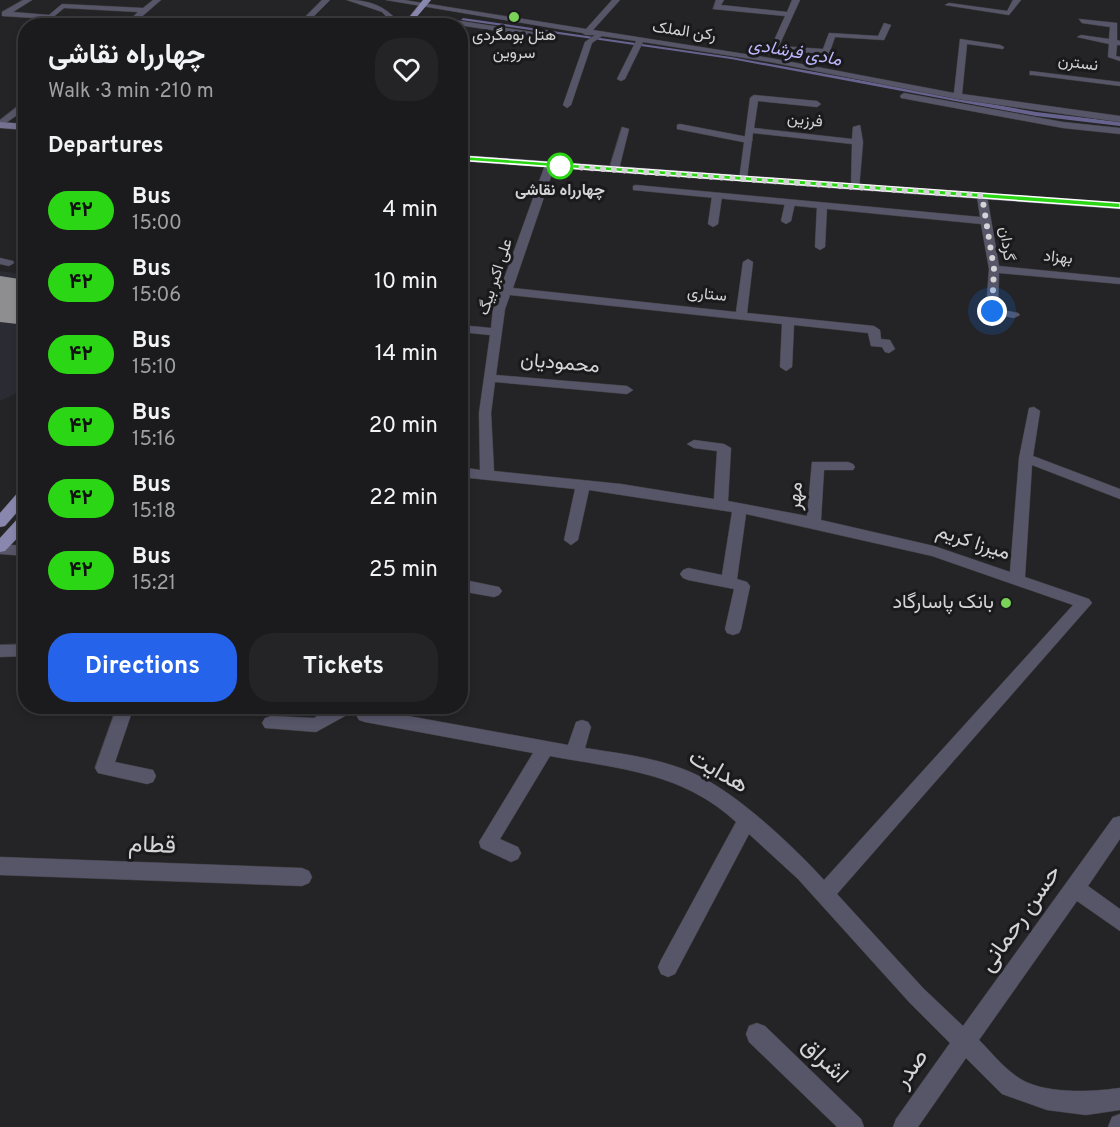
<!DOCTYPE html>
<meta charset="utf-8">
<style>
:root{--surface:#1b1a1c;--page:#242325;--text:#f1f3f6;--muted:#a0a1a3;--line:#39383b;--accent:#2563eb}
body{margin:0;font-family:Overpass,Vazirmatn,sans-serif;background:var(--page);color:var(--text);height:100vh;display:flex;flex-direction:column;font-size:22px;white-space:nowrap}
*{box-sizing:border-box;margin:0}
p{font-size:20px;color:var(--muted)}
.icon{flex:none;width:33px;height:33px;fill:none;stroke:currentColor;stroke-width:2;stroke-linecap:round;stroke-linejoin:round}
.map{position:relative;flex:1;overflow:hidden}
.details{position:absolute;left:18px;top:18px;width:450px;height:696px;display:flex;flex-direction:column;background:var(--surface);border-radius:24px;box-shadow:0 3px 9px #0003,0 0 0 2px var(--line)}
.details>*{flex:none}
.badge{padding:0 12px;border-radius:20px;font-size:21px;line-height:39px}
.you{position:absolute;width:30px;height:30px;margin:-15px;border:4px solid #fff;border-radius:50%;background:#1a73e8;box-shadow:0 0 0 9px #1a73e833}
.map>.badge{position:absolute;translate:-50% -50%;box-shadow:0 0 0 3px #fff}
h2{padding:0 30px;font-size:22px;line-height:54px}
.round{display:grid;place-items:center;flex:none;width:63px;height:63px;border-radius:24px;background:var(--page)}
.summary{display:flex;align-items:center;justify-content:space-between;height:102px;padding:0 30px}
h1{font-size:28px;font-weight:700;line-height:45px}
.action{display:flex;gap:12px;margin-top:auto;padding:12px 30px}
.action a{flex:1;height:69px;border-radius:24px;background:var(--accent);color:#fff;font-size:24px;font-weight:700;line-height:69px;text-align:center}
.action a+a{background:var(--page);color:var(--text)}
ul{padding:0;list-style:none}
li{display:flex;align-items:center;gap:18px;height:72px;padding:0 30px}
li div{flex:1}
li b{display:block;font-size:22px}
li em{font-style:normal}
li .badge{min-width:66px;font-weight:700;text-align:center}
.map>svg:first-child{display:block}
</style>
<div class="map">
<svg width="1120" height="1127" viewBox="0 0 1120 1127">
<rect width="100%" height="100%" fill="#242326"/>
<polygon fill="#2b2b33" points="0,271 26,275 25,389 0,401"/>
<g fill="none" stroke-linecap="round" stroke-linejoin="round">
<polygon fill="#67638f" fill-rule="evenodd" points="463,18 731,57 1036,112 1120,122 1120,126 1036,116 731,59 461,20"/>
</g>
<polygon fill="#8e8e91" points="0,276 26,280 26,325 0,322"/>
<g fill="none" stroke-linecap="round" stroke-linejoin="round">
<defs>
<g id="lane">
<polygon points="680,124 748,137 753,140 748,143 677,129 677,125"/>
<polygon points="622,127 629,129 619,169 614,172 609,169"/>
<polygon points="717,193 722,196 718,224 713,227 708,224 712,196"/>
<polygon points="790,200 795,203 791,221 786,224 781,221 785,203"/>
<polygon points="822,203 827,206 825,247 820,250 815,247 817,206"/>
</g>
<g id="street">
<polygon points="23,0 32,0 13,12 49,15 62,4 143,8 153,0 161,0 131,26 123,26 138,12 64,8 51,19 2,16 2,12"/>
<polygon points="322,0 330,0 304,26 296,26"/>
<path d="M347,0C372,0 387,7 402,26H395L382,12Z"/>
<polygon points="386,0 404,0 586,29 612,0 620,0 593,30 770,58 954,93 960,39 1000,45 1004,47 1003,49 967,44 962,94 1120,116 1120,122 958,99 770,62 643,42 625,79 621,81 617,79 636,41 602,36 592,43 571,105 567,108 563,105 585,42 595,35 586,35 582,33"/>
<polygon points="716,0 724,0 721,5 787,12 792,0 800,0 779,46 823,49 829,33 878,36 884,23 891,25 884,40 835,37 829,54 777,51 772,56 768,54 785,16 713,9"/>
<polygon points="1013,0 1021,0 1009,15 945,5 949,3 1007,11"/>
<polygon points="1079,19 1117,23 1117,40 1120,41 1120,45 1117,45 1116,56 1120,57 1120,61 1108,57 1109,44 1077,37 1081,35 1109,39 1110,27 1082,23"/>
<polygon points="454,20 552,35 556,37 552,39 451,24"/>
<polygon points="1030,71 1120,82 1120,86 1033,75 1030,75"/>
<polygon points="904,93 1063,122 1120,128 1120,134 1063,128 901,98 900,96"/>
<polygon points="754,95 817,101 821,104 817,107 758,101 754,128 852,139 853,127 860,125 863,142 859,189 851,187 852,144 753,133 747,178 739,180 750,98"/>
<polygon points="23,102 26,102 26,109 0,127 0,120"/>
<path d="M550,162L555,165L513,288L736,312L743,262L748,259L753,262L747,313L874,326L880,330L881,339L890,340L895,349L889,353L885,352L882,347L871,346L868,333L794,325L792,367L786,371L780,367L782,324L510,295L505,309L496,375L627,386L633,390L627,394L495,382L491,413L494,471L621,484L714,499L717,451L694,448L687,444L694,440L724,444L731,448L728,501L807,516L812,462H848L853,464L855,467L853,470H824L821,520L934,546L1010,572L1019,458L1029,408L1034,407L1040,411L1033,456L1120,489V499L1032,465L1025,577L1089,599L1092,603L837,894L923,988L963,1026L1113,818L1120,816V839L1088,886L1120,909V931L1077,901L979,1040C991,1052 1002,1066 1016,1076C1041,1095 1091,1092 1120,1088V1110L1086,1115L1047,1110L1002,1094L966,1058L918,1127H893L896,1119L950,1043L909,1002L798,879L749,834L675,974L668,977L661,974L658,967L661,960L736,822C682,772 620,769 550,756L500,839L518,847L521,853L518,859L511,862L481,848L479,842L533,753L365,722L359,720L354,711L316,732L265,728L262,723L265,718L271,716L314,718L333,706H369L370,709L568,745L576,722L582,720L588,722L591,727L585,748C622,754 662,758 697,775C739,795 792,845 824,880L1073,605L932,556L746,514L737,579L747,582L750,586L741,629L739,633L733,635L727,633L725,629L734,589L688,580L683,578L680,574L683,570L688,568L722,575L732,512L589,490L578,540L571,545L564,540L575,489L460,477V467L480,470L479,413L490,335L460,332V325L491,328L493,309L545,165Z"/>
<polygon points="636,185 980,217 977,196 982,193 987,196 999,266 1120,278 1120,284 999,273 998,309 1018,313 1020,315 1014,318 988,313 986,311 989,269 981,224 633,190 633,186"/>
<polygon points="0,258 13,261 14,263 9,266 0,264"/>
<polygon points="0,544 26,546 26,556 0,554"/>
<polygon points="460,579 499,587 502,591 499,595 494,597 460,591"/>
<polygon points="26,644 26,656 0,657 0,645"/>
<polygon points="117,706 134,706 115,762 153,770 156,776 153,782 147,784 98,773 95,768"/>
<polygon points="0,857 302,868 309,871 312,877 309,883 302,886 0,875"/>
<polygon points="757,1023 765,1026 861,1119 864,1127 837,1127 749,1042 746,1034 749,1026"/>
<polygon points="1120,1114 1120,1127 1108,1127 1112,1117"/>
</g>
<g id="secondary">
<polygon points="0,122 26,124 26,130 0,128"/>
<polygon points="460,155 1120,203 1120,209 460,161"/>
</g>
<g id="primary">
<polygon points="423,0 431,0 409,26 402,26"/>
<polygon points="26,487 26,502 5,526 0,527 0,513 21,489"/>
<polygon points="26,514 26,529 5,551 0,552 0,538 21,515"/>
</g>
</defs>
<use href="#lane" stroke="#403f42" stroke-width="1"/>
<use href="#street" stroke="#403f42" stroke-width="1"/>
<use href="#secondary" stroke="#403f42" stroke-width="1"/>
<use href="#primary" stroke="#403f42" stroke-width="1"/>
<use href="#lane" fill="#575669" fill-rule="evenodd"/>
<use href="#street" fill="#575669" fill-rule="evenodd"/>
<use href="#secondary" fill="#747290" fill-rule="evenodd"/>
<use href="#primary" fill="#8a87ae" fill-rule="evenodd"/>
</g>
<polygon fill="#2bd714" stroke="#fff" stroke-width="1.5" points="460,156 1120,203 1120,208 458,160"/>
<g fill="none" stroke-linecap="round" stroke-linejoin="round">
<polyline stroke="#d4d4d6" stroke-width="6" stroke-dasharray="0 10.8" points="560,166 982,196 994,269 992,311"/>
</g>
<g fill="#79d158" stroke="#1a1a1d" stroke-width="2">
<circle cx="514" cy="17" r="6"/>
<circle cx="1006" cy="603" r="6"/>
</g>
<circle fill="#fff" stroke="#2bd714" stroke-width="3" cx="560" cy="166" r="12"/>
<g text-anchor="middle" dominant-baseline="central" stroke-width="6" stroke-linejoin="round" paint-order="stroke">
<g font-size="16" fill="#d4d4d6" stroke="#1a1a1d">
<text transform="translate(684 32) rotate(8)">رکن الملک</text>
<text transform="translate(1078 64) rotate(7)">نسترن</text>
<text transform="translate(805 121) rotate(6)">فرزین</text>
<text transform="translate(1006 244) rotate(82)">گردان</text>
<text transform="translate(1058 258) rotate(6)">بهزاد</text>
<text transform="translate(496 277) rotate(-72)">علی اکبر بیگ</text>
<text transform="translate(707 295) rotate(6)">ستاری</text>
</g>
<g font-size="16" fill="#d4d4d6" stroke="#1a1a1d">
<text x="514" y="36">هتل بومگردی<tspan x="514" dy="18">سروین</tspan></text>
</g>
<g font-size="16" font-weight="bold" fill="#d4d4d6" stroke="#1a1a1d">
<text x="560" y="191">چهارراه نقاشی</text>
</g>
<g font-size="18" font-style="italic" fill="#bdb7fd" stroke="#1a1a1d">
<text transform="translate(795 53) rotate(10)">مادی فرشادی</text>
</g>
<g font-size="20" fill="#d4d4d6" stroke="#1a1a1d">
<text transform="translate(560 364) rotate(5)">محمودیان</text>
<text transform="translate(796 496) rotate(-87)">مهر</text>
<text transform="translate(973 543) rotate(18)">میرزا کریم</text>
</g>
<g font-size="20" fill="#d4d4d6" stroke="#1a1a1d" text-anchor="end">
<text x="994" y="603">بانک پاسارگاد</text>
</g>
<g font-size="24" fill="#d4d4d6" stroke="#1a1a1d">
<text transform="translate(718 772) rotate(30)">هدایت</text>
<text transform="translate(152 846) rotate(2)">قطام</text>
<text transform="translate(1021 919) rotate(-55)">حسن رحمانی</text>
<text transform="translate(824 1061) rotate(44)">اشراق</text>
<text transform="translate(912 1069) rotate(-54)">صدر</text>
</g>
</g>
</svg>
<div class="you" style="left:992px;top:311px"></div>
<section class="details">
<div class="summary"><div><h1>چهارراه نقاشی</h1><p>Walk · 3 min · 210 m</p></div><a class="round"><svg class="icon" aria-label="heart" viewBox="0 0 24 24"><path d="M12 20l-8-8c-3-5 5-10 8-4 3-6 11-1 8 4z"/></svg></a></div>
<h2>Departures</h2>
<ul>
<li><span class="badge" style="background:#2bd714;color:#111">۴۲</span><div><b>Bus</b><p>15:00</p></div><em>4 min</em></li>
<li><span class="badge" style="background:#2bd714;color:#111">۴۲</span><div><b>Bus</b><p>15:06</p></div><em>10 min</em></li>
<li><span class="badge" style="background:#2bd714;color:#111">۴۲</span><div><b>Bus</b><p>15:10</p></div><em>14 min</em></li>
<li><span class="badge" style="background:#2bd714;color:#111">۴۲</span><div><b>Bus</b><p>15:16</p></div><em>20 min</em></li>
<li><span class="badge" style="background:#2bd714;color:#111">۴۲</span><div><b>Bus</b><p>15:18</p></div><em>22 min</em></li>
<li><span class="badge" style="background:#2bd714;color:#111">۴۲</span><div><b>Bus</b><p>15:21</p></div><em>25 min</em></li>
</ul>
<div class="action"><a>Directions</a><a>Tickets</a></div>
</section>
</div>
